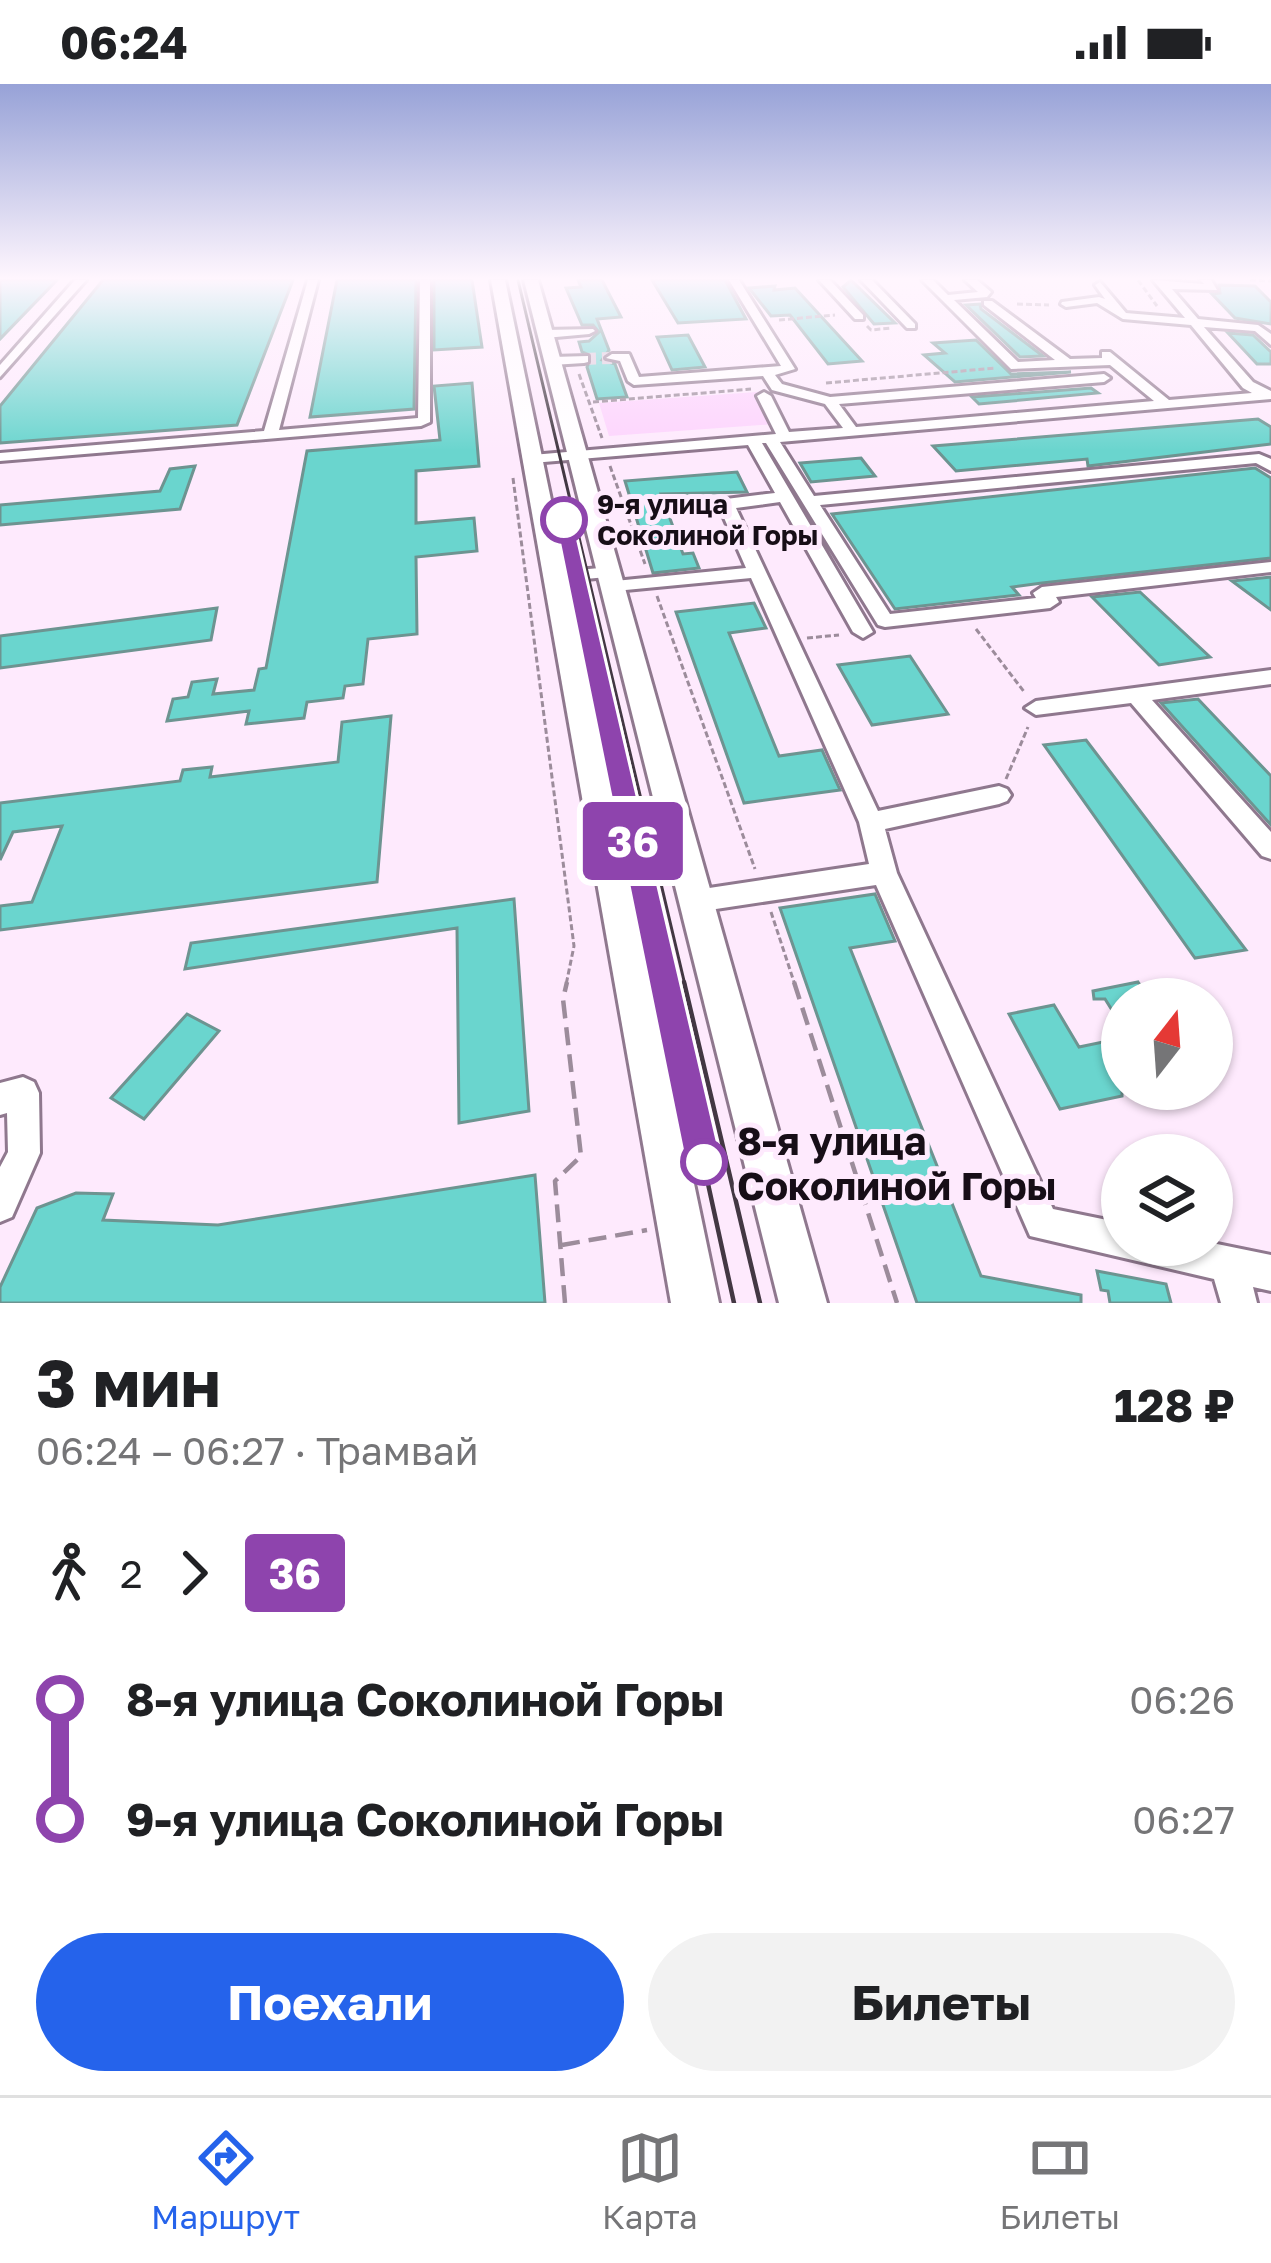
<!DOCTYPE html>
<html lang="ru">
<meta charset="utf-8">
<style>
:root{--surface:#fff;--page:#f2f2f2;--text:#202124;--muted:#757577;--line:#e0e0e0;--accent:#2563eb}
body{margin:0;font-family:"Golos Text",sans-serif;background:var(--page);color:var(--text);height:100vh;display:flex;flex-direction:column;font-size:45px;white-space:nowrap}
*{box-sizing:border-box;margin:0}
p{font-size:39px;color:var(--muted)}
.icon{flex:none;width:66px;height:66px;fill:none;stroke:currentColor;stroke-width:2;stroke-linecap:round;stroke-linejoin:round}
.map{position:relative;height:1219px;overflow:hidden}
.panel{display:flex;flex-direction:column;background:var(--surface);flex:1}
.panel>*{flex:none}
.badge{padding:0 24px;border-radius:9px;font-size:42px;line-height:78px}
.needle{width:78px;rotate:17deg}
.controls{position:absolute;left:1101px;top:894px;display:grid;gap:24px}
.controls a{display:grid;place-items:center;width:132px;height:132px;border-radius:50%;background:var(--surface);box-shadow:0 3px 9px #0004;font-size:60px}
.map>.badge{position:absolute;translate:-50% -50%;box-shadow:0 0 0 6px #fff}
.legs{display:flex;align-items:center;gap:18px;height:132px;padding:0 36px;font-size:39px}
.legs p{margin-inline-start:auto}
.summary{display:flex;align-items:center;justify-content:space-between;height:204px;padding:0 36px}
h1{font-size:66px;font-weight:700;line-height:90px}
.action{display:flex;gap:24px;margin-top:auto;padding:24px 36px}
.action a{flex:1;height:138px;border-radius:72px;background:var(--accent);color:#fff;font-size:48px;font-weight:700;line-height:138px;text-align:center}
.action a+a{background:var(--page);color:var(--text)}
ul{padding:0 36px;list-style:none}
li{display:flex;align-items:center;gap:42px;height:120px;font-size:45px}
li i{display:grid;place-items:center;width:18px;height:100%;margin:0 15px;background:currentColor}
li i::after{content:'';width:30px;height:30px;margin:-15px;border:9px solid;border-radius:50%;background:var(--surface)}
li p{margin-inline-start:auto}
li:first-child i{background:linear-gradient(#0000 50%,currentColor 0)}
li:last-child i{background:linear-gradient(currentColor 50%,#0000 0)}
.status{display:flex;justify-content:space-between;align-items:center;height:84px;padding:0 60px;background:var(--surface);direction:ltr}
.status svg{height:33px;fill:currentColor}
.tab-bar{display:flex;justify-content:space-around;align-items:center;height:168px;border-top:3px solid var(--line);background:var(--surface);font-size:33px;color:var(--muted)}
.tab-bar a{display:grid;justify-items:center;gap:6px}
.tab-bar .current{color:var(--accent)}
.map>svg:first-child{display:block}
</style>
<div class="status"><b>06:24</b><svg viewBox="0 0 49 12"><path d="M0 12V9h3v3zM5 12V6h3v6zM10 12V3h3v9zM15 12V0h3v12zM26 1h20v11H26zM47 4h2v5h-2z"/></svg></div>
<div class="map">
<svg width="1271" height="1219" viewBox="0 0 1271 1219">
<rect width="100%" height="100%" fill="#feeafd"/>
<polygon fill="#fdd4fd" points="757,308 776,340 609,352 599,319"/>
<g fill="#6ad5ce" stroke="#6d9491" stroke-width="3">
<polygon points="0,196 57,196 0,255"/>
<polygon points="103,196 293,196 237,341 0,359 0,322"/>
<polygon points="337,196 416,196 414,325 310,333"/>
<polygon points="434,196 472,196 482,263 434,266"/>
<polygon points="578,196 602,196 621,233 597,235 609,266 602,276 615,280 627,313 597,315 587,283 592,272 582,268 579,258 589,257 599,248 593,241 582,241 566,204 581,203"/>
<polygon points="652,196 725,196 746,235 678,239"/>
<polygon points="851,196 895,239 874,240 843,203"/>
<polygon points="1219,201 1255,202 1271,218 1271,240 1235,234 1212,210 1220,209"/>
<polygon points="775,202 774,206 795,204 862,277 828,280 790,231 771,232 749,204"/>
<polygon points="980,220 981,225 1043,272 1020,273 966,221"/>
<polygon points="1228,249 1253,251 1271,268 1271,280 1257,280"/>
<polygon points="688,251 705,283 672,286 657,253"/>
<polygon points="976,256 1011,290 1071,288 955,298 924,271 945,269 933,259"/>
<polygon points="472,299 479,382 416,387 416,439 474,434 477,467 416,473 417,550 368,555 363,600 345,602 343,614 307,618 304,634 246,640 249,627 167,637 173,615 188,613 192,598 217,595 213,610 254,606 259,585 266,584 307,367 440,356 434,302"/>
<polygon points="1091,304 1098,309 979,320 972,313"/>
<polygon points="1258,335 1271,343 1271,360 1088,382 1087,375 956,387 933,362"/>
<polygon points="861,374 875,392 811,398 800,379"/>
<polygon points="195,382 180,425 0,441 0,421 160,407 170,385"/>
<polygon points="1255,384 1271,394 1271,474 1042,499 1012,503 1019,511 895,525 832,430"/>
<polygon points="737,388 747,408 661,410 683,470 693,469 699,484 653,489 625,397"/>
<polygon points="1271,493 1271,526 1232,497"/>
<polygon points="1140,508 1210,573 1159,581 1092,513"/>
<polygon points="754,519 766,544 729,549 779,672 822,666 840,706 744,719 676,528"/>
<polygon points="217,524 211,556 0,584 0,552"/>
<polygon points="910,572 948,630 872,641 838,581"/>
<polygon points="1198,615 1271,692 1271,741 1161,619"/>
<polygon points="391,632 377,798 0,846 0,822 32,818 62,742 13,748 0,776 0,719 180,697 183,686 212,683 210,693 338,678 342,638"/>
<polygon points="1086,656 1246,866 1195,874 1044,661"/>
<polygon points="875,810 895,857 850,864 981,1192 1081,1211 1081,1219 917,1219 780,824"/>
<polygon points="514,815 529,1027 459,1039 457,844 185,885 191,859"/>
<polygon points="1138,898 1150,915 1122,915 1122,942 1105,915 1094,915 1093,907"/>
<polygon points="1054,921 1079,963 1122,954 1122,1012 1060,1025 1009,930"/>
<polygon points="187,930 219,947 144,1035 111,1014"/>
<polygon points="535,1091 545,1219 0,1219 0,1203 37,1124 76,1109 113,1110 103,1136 218,1141"/>
<polygon points="1097,1187 1166,1200 1171,1219 1110,1219 1108,1207 1101,1206"/>
</g>
<g fill="none" stroke-linecap="round" stroke-linejoin="round">
<polyline stroke="#dbc9da" stroke-width="12" stroke-dasharray="12 6" stroke-linecap="butt" points="584,275 612,274"/>
<defs>
<g id="minor">
<polygon points="75,196 86,196 0,293 0,281"/>
<polygon points="308,196 318,196 279,346 418,334 420,196 430,196 430,338 421,342 0,377 0,369 264,347"/>
<polygon points="729,196 739,196 795,285 775,291 782,300 830,313 1104,290 1110,294 1104,298 839,320 856,343 1154,317 1110,281 1011,285 922,196 933,196 948,211 978,208 965,196 977,196 991,208 987,213 954,216 1018,278 1055,276 984,221 984,217 992,217 1070,275 1102,274 1102,268 1110,268 1169,316 1252,309 1243,304 1191,241 1123,235 1097,219 1066,223 1061,220 1062,218 1099,213 1105,215 1095,201 1100,198 1126,229 1185,234 1153,196 1204,200 1200,196 1211,196 1217,206 1172,205 1198,235 1258,241 1271,250 1271,261 1255,247 1204,243 1253,298 1271,307 1271,315 780,358 814,412 1259,370 1271,375 1271,387 1256,379 820,421 890,530 1036,514 1033,509 1042,503 1271,478 1271,488 1056,513 1059,518 1050,524 885,543 878,541 766,359 762,359 873,548 863,554 853,548 780,418 736,424 878,727 999,702 1007,705 1011,711 1007,717 999,720 885,745 897,789 1053,1125 1122,1139 1122,1161 1212,1159 1271,1171 1271,1207 1253,1203 1257,1219 1221,1219 1214,1195 1030,1152 876,801 696,828 687,825 683,817 687,809 696,806 869,780 859,738 751,494 615,507 606,502 615,497 746,484 718,420 726,415 775,409 748,361 532,379 525,375 532,371 776,350 757,312 764,308 771,312 789,348 843,344 825,320 772,306 763,292 634,301 628,297 620,277 606,274 612,270 629,270 639,293 781,282"/>
<polygon points="819,196 830,196 863,231 863,235 855,235"/>
<polygon points="861,196 872,196 915,240 915,244 907,244"/>
<polygon points="593,245 595,247 589,250 545,254 539,250 545,246"/>
<polygon points="588,272 588,278 584,279 552,281 546,277 552,273"/>
<polygon points="611,483 617,484 617,492 555,498 546,493 555,488"/>
<polygon points="1271,586 1271,600 1152,616 1271,748 1271,775 1262,772 1131,619 1036,631 1025,624 1036,617"/>
<polygon points="23,993 34,998 39,1009 40,1069 12,1133 0,1138 0,1083 8,1068 7,1029 0,1031 0,999"/>
</g>
<g id="major">
<polygon points="491,196 505,196 719,1219 671,1219"/>
<polygon points="524,196 538,196 827,1219 779,1219"/>
</g>
</defs>
<use href="#minor" stroke="#8f788e" stroke-width="6"/>
<use href="#major" stroke="#8f788e" stroke-width="6"/>
<g stroke="#9c8c9b" stroke-width="3" stroke-dasharray="6 3" stroke-linecap="butt">
<polyline points="1138,196 1157,222"/>
<polyline points="1250,196 1271,197"/>
<polyline points="1017,220 1049,221"/>
<polyline points="779,236 835,231"/>
<polyline points="867,242 871,246 891,244"/>
<polyline points="579,290 602,354"/>
<polyline points="826,299 996,284"/>
<polyline points="593,318 751,305"/>
<polyline points="610,382 645,480"/>
<polyline points="513,394 574,862 566,901"/>
<polyline points="657,512 755,785"/>
<polyline points="976,545 1025,609"/>
<polyline points="807,554 839,551"/>
<polyline points="1006,695 1028,643"/>
<polyline points="771,828 795,901"/>
</g>
<g stroke="#9c8c9b" stroke-width="4.5" stroke-dasharray="18 9" stroke-linecap="butt">
<polyline points="794,898 897,1219"/>
<polyline points="807,1117 861,1108"/>
<polyline points="562,1161 647,1146"/>
<polyline points="565,1219 555,1097 581,1072 563,915 567,898"/>
</g>
<use href="#minor" fill="#fff" fill-rule="evenodd"/>
<use href="#major" fill="#fff" fill-rule="evenodd"/>
<g stroke="#433843" stroke-width="3">
<polyline points="518,196 685,901"/>
<polyline points="663,894 665,901"/>
</g>
<g stroke="#433843" stroke-width="4.5">
<polyline points="664,898 734,1219"/>
<polyline points="684,898 760,1219"/>
</g>
</g>
<linearGradient id="sky" x2="0" y2="1"><stop stop-color="#97a2d7"/><stop offset="0.53" stop-color="#fff6fe"/><stop offset="1" stop-color="#fff6fe" stop-opacity="0"/></linearGradient>
<rect width="1271" height="367" fill="url(#sky)"/>
<polygon fill="#8e44ad" stroke="#fff" stroke-width="3" points="564,430 573,436 722,1078 717,1092 704,1097 690,1092 685,1078 555,436"/>
<g fill="#fff" stroke="#8e44ad" stroke-width="6">
<circle cx="564" cy="436" r="21"/>
<circle cx="704" cy="1078" r="21"/>
</g>
<g text-anchor="middle" dominant-baseline="central" stroke-width="10" stroke-linejoin="round" paint-order="stroke">
<g font-size="27" font-weight="bold" fill="#170e17" stroke="#feeafd" text-anchor="start">
<text x="597" y="420">9-я улица<tspan x="597" dy="31">Соколиной Горы</tspan></text>
</g>
<g font-size="39" font-weight="bold" fill="#170e17" stroke="#feeafd" text-anchor="start">
<text x="737" y="1056">8-я улица<tspan x="737" dy="45">Соколиной Горы</tspan></text>
</g>
</g>
</svg>
<div class="controls">
<a><svg class="needle" viewBox="-14 -14 28 28"><path d="M0-13l5 13h-10z" fill="#e53935"/><path d="M0 13l5-13h-10z" fill="#757577"/></svg></a>
<a><svg class="icon" aria-label="layers" viewBox="0 0 24 24"><path d="M12 4l9 5-9 5-9-5zM3 14l9 5 9-5"/></svg></a>
</div>
<b class="badge" style="left:633px;top:757px;background:#8e44ad;color:#fff">36</b>
</div>
<section class="panel">
<div class="summary"><div><h1>3 мин</h1><p>06:24 – 06:27 · Трамвай</p></div><b>128 ₽</b></div>
<div class="legs"><svg class="icon" aria-label="walk" viewBox="0 0 24 24"><circle cx="13" cy="4" r="2"/><path d="M13 8l-2 6 4 7M11 14l-3 7M7 12l3-4h3l4 4"/></svg>2<svg class="icon" aria-label="forward" viewBox="0 0 24 24"><path d="M9 5l7 7-7 7"/></svg><b class="badge" style="background:#8e44ad;color:#fff">36</b></div>
<ul>
<li><i style="color:#8e44ad"></i><b>8-я улица Соколиной Горы</b><p>06:26</p></li>
<li><i style="color:#8e44ad"></i><b>9-я улица Соколиной Горы</b><p>06:27</p></li>
</ul>
<div class="action"><a>Поехали</a><a>Билеты</a></div>
</section>
<nav class="tab-bar">
<a class="current"><svg class="icon" aria-label="directions" viewBox="0 0 24 24"><path d="M12 3l9 9-9 9-9-9zM9 14v-3h6M13 9l2 2-2 2"/></svg>Маршрут</a>
<a><svg class="icon" aria-label="map" viewBox="0 0 24 24"><path d="M3 6l6-2 6 2 6-2v14l-6 2-6-2-6 2zM9 4v14M15 6v14"/></svg>Карта</a>
<a><svg class="icon" aria-label="tickets" viewBox="0 0 24 24"><path d="M3 7h18v10H3zM15 7v10"/></svg>Билеты</a>
</nav>
